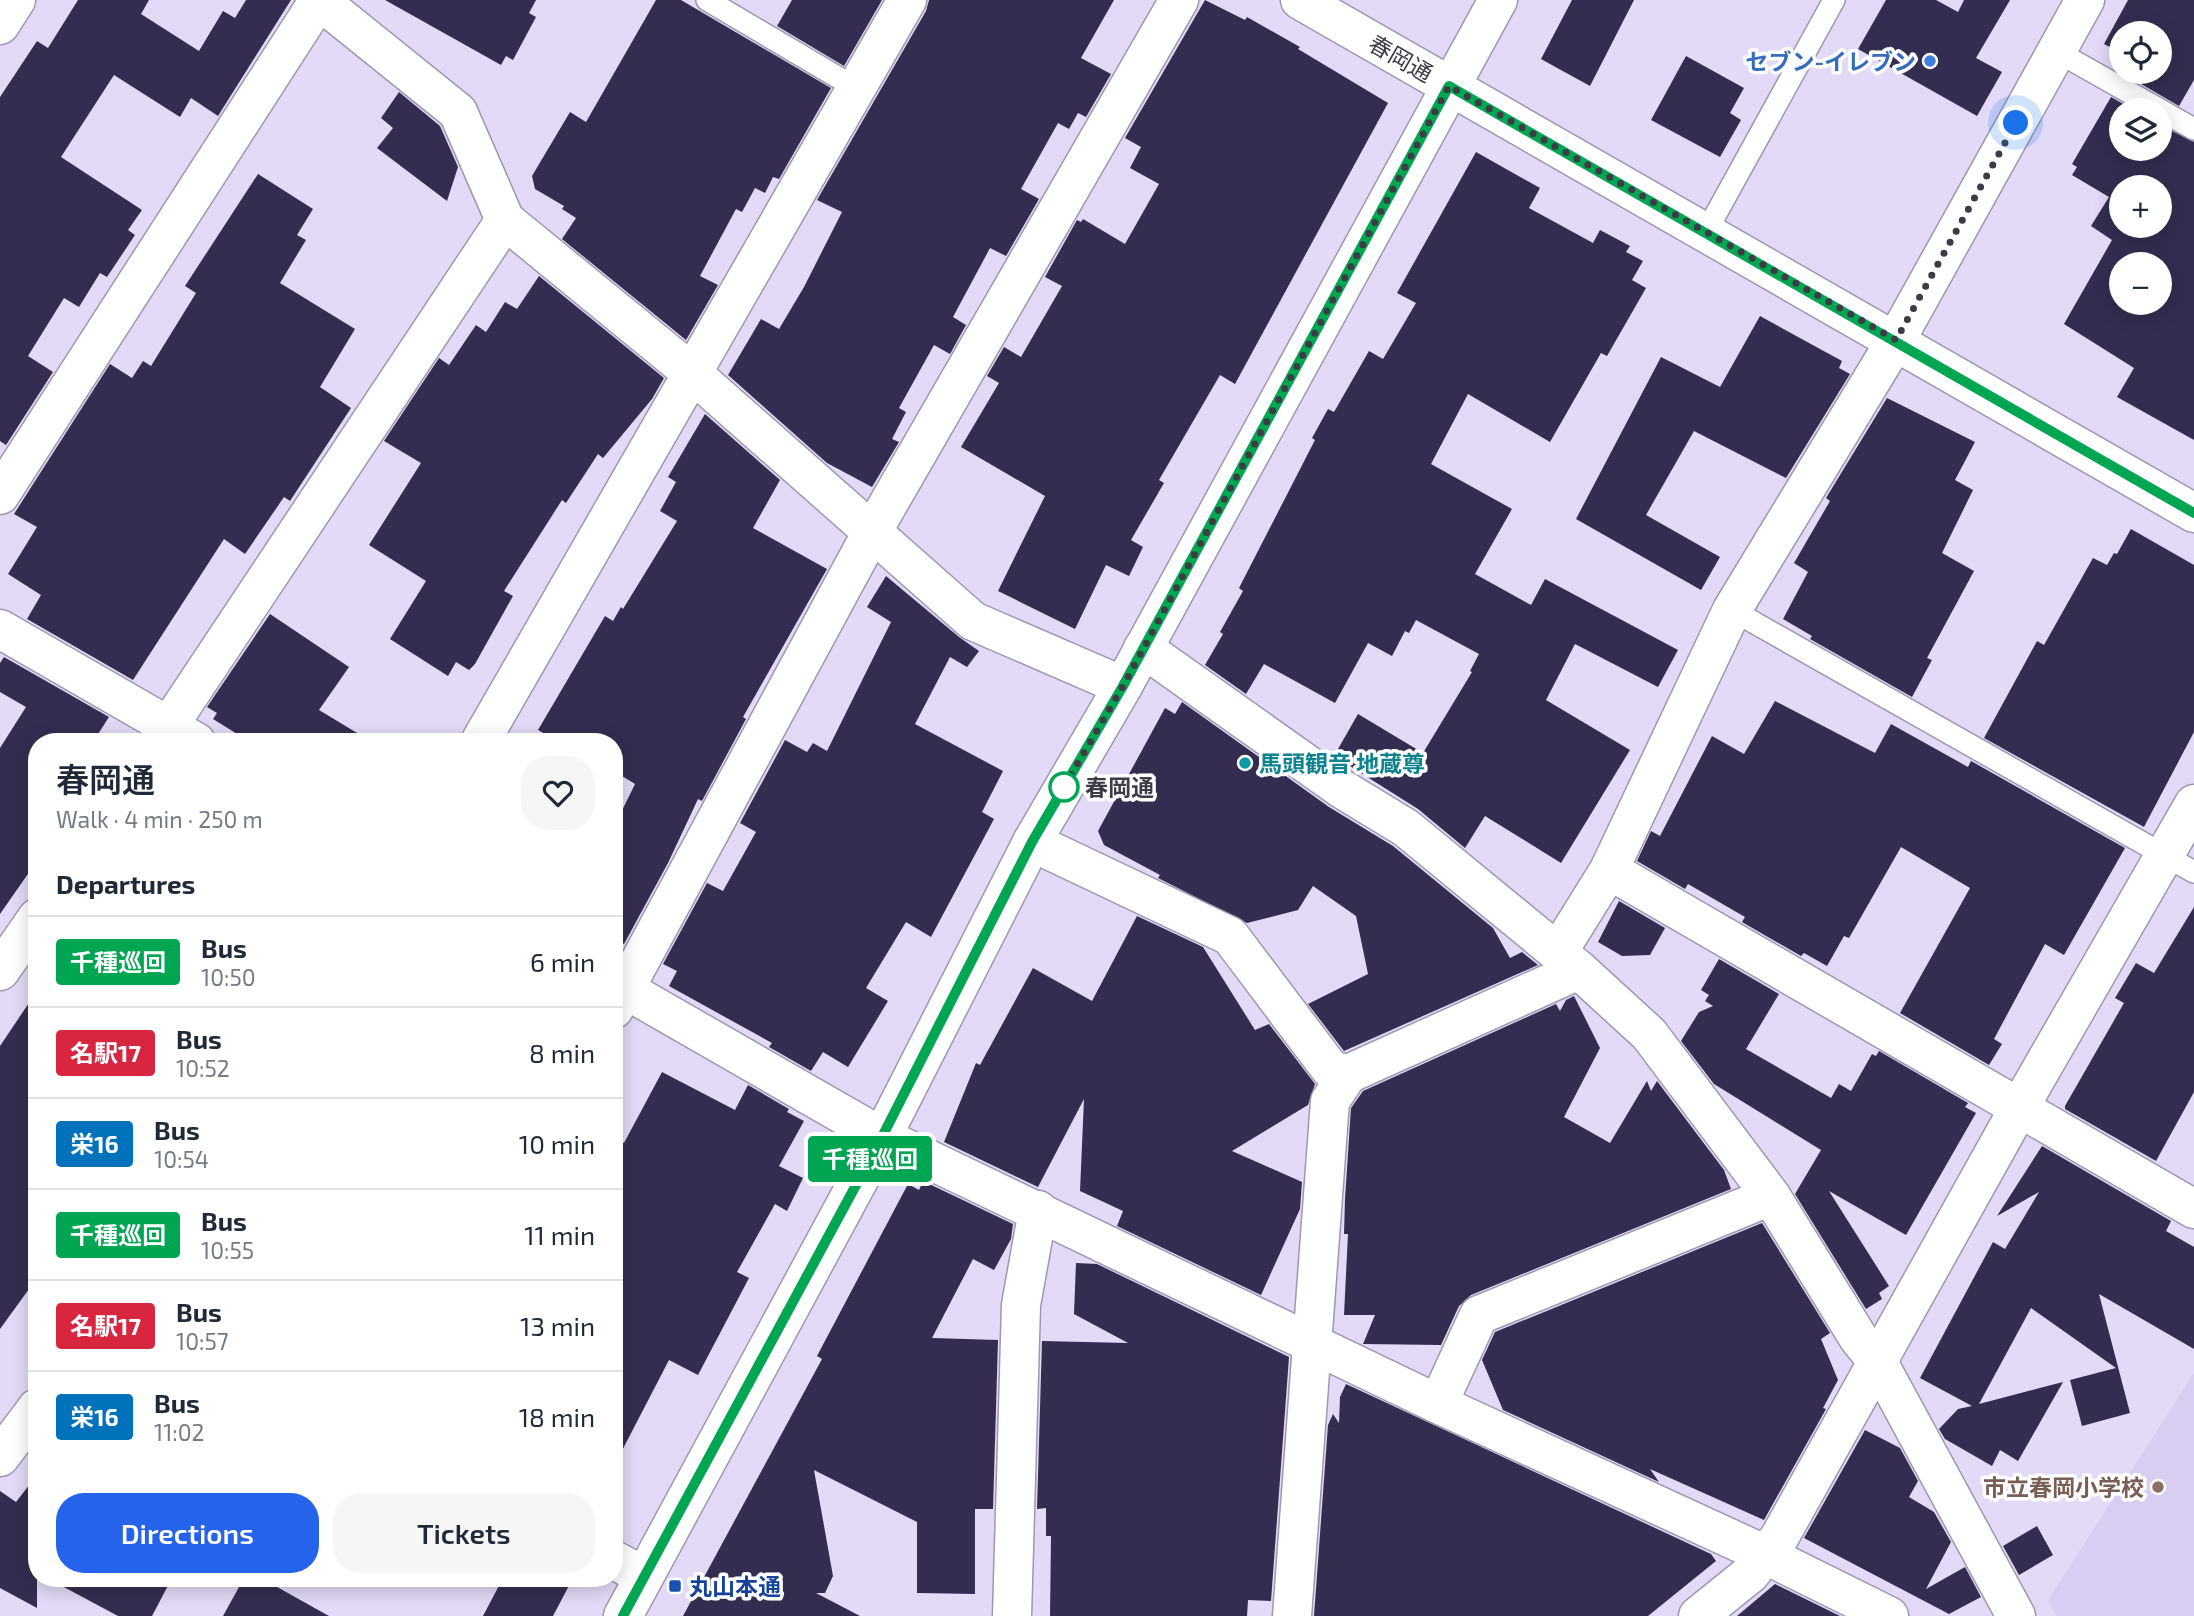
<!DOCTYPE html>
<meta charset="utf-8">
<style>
:root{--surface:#fff;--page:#f6f6f7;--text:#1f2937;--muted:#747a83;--line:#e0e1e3;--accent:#2563eb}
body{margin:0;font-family:"Exo 2","Noto Sans JP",sans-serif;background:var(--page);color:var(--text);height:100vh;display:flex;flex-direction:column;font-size:26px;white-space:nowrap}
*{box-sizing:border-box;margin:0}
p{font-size:23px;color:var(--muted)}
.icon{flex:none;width:38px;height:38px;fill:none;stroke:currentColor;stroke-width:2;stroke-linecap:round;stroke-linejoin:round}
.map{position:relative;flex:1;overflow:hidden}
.panel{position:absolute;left:28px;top:733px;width:595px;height:854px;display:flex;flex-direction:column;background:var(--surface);border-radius:28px;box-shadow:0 4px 18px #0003}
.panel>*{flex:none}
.badge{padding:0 14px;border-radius:5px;font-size:24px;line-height:46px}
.fabs{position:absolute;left:2109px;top:21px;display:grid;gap:14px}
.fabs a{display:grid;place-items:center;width:63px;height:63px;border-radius:50%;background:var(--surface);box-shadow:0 4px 18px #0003;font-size:35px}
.you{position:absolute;width:35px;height:35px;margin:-18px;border:5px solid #fff;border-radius:50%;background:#1a73e8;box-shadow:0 0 0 10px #1a73e833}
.map>.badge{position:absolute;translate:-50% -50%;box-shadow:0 0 0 4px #fff}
h2{padding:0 28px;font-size:26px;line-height:63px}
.round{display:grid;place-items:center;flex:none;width:74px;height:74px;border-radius:28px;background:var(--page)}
.overview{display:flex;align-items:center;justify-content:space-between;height:119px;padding:0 28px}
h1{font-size:33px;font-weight:600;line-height:52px}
.cta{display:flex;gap:14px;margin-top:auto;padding:14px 28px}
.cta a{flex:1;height:80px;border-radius:28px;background:var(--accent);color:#fff;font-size:28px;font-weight:600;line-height:80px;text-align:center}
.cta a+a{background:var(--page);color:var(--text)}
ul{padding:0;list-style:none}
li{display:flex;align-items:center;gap:21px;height:91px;padding:0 28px;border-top:2px solid var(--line)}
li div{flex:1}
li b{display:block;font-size:26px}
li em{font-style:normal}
li .badge{min-width:77px;font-weight:700;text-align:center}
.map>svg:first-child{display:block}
</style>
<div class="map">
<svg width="2194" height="1616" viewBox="0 0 2194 1616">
<rect width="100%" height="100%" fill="#e2daf6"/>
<polygon fill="#d9cef1" points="2194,1373 2194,1616 2056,1616 2048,1600"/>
<g fill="#352d50" fill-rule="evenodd">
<polygon points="78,0 149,0 141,14 199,51 223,11 235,18 246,0 291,0 218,116 191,98 180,117 114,75 61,157 142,210 128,230 135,235 107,277 100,273 79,307 64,298 28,356 53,372 6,445 0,441 0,97 37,41 48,48"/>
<polygon points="385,0 536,0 529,13 536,17 513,60 506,56 501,65"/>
<polygon points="656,0 681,0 831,88 779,179 773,177 765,193 755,188 742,212 736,209 700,276 718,285 686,340 562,239 576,218 562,209 564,206 535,189 532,176 570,112 586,122"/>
<polygon points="792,0 882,0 844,66 777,26"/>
<polygon points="929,0 1114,0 1081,58 1111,74 1086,117 1078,113 1069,129 1058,123 1021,189 1039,199 1006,256 990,248 953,317 966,325 950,354 934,345 899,408 906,412 892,439 899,442 872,487 827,463 728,375 761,319 779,329 804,287 842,212 817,200 926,11"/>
<polygon points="1205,0 1245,20 1247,17 1300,47 1298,49 1388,103 1235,384 1220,375 1159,480 1164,483 1131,540 1143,547 1129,576 1106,565 1075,629 998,591 1045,496 961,447 999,383 987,376 1004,347 1021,357 1062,286 1045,277 1077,220 1081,222 1083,219 1125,244 1159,184 1130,168 1141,147 1125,138"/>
<polygon points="1572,0 1634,0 1590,86 1541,59"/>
<polygon points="1886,0 1936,0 1958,12 1964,0 2010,0 1976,58 2002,72 1977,116 1858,49"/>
<polygon points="2128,0 2194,0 2194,80 2179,106 2124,74 2160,72 2160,33 2121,33 2121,53 2104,44"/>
<polygon points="1686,56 1744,88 1730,113 1741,120 1720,157 1651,120"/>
<polygon points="399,92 440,126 458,167 447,201 377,148 393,128 381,118"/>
<path d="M2111,97L2134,110H2121V149H2160V125L2194,142V440L2117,397L2134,368L2064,324L2112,240L2091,226L2109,197L2072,175L2077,167L2072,164ZM2121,187H2160V226H2121ZM2121,264H2160V303H2121Z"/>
<polygon points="1476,152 1540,188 1529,208 1593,243 1600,230 1630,246 1626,252 1643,261 1632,280 1646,288 1607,356 1601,353 1550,442 1468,394 1431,464 1512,509 1475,574 1531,605 1545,579 1678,650 1658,687 1575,644 1546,700 1630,750 1561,863 1485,816 1465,848 1418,809 1334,756 1358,714 1423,753 1472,672 1470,671 1479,654 1416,620 1409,633 1405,631 1392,656 1368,643 1335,703 1264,664 1246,694 1205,665 1223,634 1220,632 1243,591 1239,588 1315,440 1312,438 1328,409 1334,412 1369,351 1383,359 1416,303 1397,293"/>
<polygon points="258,174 313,209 297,235 306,240 280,283 355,329 320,387 351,408 290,501 284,497 245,554 224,539 133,680 27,619 41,595 8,574 37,527 14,514 110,364 132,378 143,361 151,366 196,293 185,286"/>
<polygon points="539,276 664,378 652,399 603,458 598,454 566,503 562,500 504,591 513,596 475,664 469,670 456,662 448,676 390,639 426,581 369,545 421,463 384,441 439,358 449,365 476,325 486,332 505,302 517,309"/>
<polygon points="1760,316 1842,361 1839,368 1850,374 1786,478 1694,431 1646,515 1720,557 1701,590 1576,519 1661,357 1720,387"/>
<polygon points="1887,398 1975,442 1955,480 1973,490 1942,553 1974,571 1927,658 1932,660 1912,697 1810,639 1812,636 1783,619 1808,572 1794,563 1830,501 1826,498"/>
<polygon points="705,414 780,480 753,528 827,569 743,717 746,719 702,801 698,799 668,863 624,944 614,939 614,827 635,784 614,771 614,742 559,742 538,730 605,616 613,621 621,607 623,609 677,521 660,511 676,482 668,477"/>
<polygon points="2131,529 2194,565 2194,732 2144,827 1984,738 2037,641 2044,645 2093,558 2107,565 2114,553 2117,554"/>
<polygon points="886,576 959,637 979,651 967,667 950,657 915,724 1003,771 982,812 994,819 931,937 906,922 866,988 888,1001 848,1067 823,1052 811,1071 769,1047 772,1043 669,986 677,971 663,964 707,883 723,891 756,832 740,823 785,740 807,752 813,743 827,751 891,622 867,607"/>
<polygon points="270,614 349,667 319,710 372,742 250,742 213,719 217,713 207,707"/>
<polygon points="4,657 109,717 93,742 37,742 37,861 0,914 0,748 26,707 0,692 0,663"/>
<polygon points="1775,701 1875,753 1891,724 1968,767 1971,761 2125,848 2064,955 2045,944 1994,1039 2002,1044 1989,1065 1900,1013 1970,888 1901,847 1849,938 1844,936 1827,966 1804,953 1801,956 1742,922 1745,917 1688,884 1685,889 1637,861 1651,831 1660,836 1712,736 1744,754"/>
<polygon points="1182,702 1329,807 1393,846 1493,928 1510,958 1522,952 1538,965 1344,1051 1308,1004 1368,974 1356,916 1313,886 1298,910 1247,923 1158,878 1160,875 1104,845 1098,831 1165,708 1175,714"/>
<polygon points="1619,901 1665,928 1650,955 1622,956 1598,942"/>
<polygon points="2194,907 2194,1092 2156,1161 2065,1109 2065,1106 2124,1003 2115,998 2136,963 2154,973"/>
<polygon points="1137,916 1203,947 1255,1030 1269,1024 1315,1084 1308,1105 1232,1151 1302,1182 1300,1209 1261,1295 1117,1226 1123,1211 1080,1191 1084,1099 1038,1187 944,1142 976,1063 980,1065 1033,968 1092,1001"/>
<polygon points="1719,959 1779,994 1746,1049 1831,1098 1839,1084 1851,1091 1872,1054 1876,1056 1879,1051 1968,1103 1965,1107 1976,1113 1906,1235 1829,1191 1889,1286 1879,1293 1882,1299 1866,1309 1795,1194 1821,1150 1714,1084 1681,1041 1699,1012 1713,1006 1705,1001 1709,995 1701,990"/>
<polygon points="37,991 37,1278 0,1329 0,1046"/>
<polygon points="1574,996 1600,1048 1564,1117 1610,1143 1647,1081 1651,1091 1657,1081 1724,1170 1731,1189 1471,1295 1459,1306 1441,1345 1363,1344 1375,1315 1344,1315 1348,1234 1344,1234 1345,1199 1351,1108 1363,1091 1556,1004 1560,1011 1566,1000"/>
<polygon points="662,1072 735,1110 748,1085 789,1109 787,1112 804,1121 779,1166 803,1178 787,1211 775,1204 737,1272 749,1278 698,1375 669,1360 614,1466 614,1138 624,1143"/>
<polygon points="2042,1146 2171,1221 2166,1231 2194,1247 2194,1349 2099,1294 2130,1413 2082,1426 2070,1380 2116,1368 2031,1308 1979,1404 2063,1382 2018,1461 2000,1450 1992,1466 1945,1439 1939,1429 1958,1409 1972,1406 1920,1378 1993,1242 2005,1249 2039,1192 1997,1216"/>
<polygon points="923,1181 1013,1224 1011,1239 994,1270 973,1259 932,1338 998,1340 993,1509 975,1509 975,1594 917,1593 917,1522 814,1470 833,1576 825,1593 816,1593 860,1616 683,1616 822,1359 817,1356 908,1184 919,1190"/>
<polygon points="1762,1223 1830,1333 1821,1339 1838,1380 1823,1408 1826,1409 1764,1520 1650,1469 1659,1482 1503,1410 1482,1360 1495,1332"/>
<polygon points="1076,1263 1097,1264 1289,1357 1271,1601 1248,1600 1247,1616 1050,1616 1051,1536 1046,1536 1046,1508 1037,1509 1042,1341 1128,1343 1074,1314"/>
<polygon points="1346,1384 1711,1554 1716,1561 1648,1616 1314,1616 1328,1425 1333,1414 1339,1423 1340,1397"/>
<polygon points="1865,1430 1900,1448 1918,1481 1909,1497 1934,1512 1951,1542 1926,1589 1965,1567 1981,1597 1949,1614 1804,1538"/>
<polygon points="37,1475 37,1608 0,1588 0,1491 16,1502"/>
<polygon points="2037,1526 2053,1555 2019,1575 2003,1546"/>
<polygon points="47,1578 172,1578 152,1616 118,1616"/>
<polygon points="244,1578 261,1578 329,1616 223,1616"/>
<polygon points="503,1578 573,1578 553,1616 483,1616"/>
<polygon points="1775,1584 1840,1616 1737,1616"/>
</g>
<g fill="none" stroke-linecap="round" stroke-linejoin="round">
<defs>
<g id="service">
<polyline points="707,0 856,88"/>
<polyline points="2056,51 2194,129"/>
<polyline points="1706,232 1834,0"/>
<polyline points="1732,610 2194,872"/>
</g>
<g id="minor">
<polyline points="319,0 458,112 505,220 692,373 973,621 1123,686"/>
<polyline points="0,25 16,0"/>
<polyline points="0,495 319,0"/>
<polyline points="0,629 196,742"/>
<polyline points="1143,648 1342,789 1406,828 1579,970 1649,1034 1771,1196 1859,1339 1878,1362 2016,1616"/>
<polyline points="158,742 505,220"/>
<polyline points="480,742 907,0"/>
<polyline points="1032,842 1230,936 1331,1070 1348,1074 1330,1101 1292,1616"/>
<polyline points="1609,870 2194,1209"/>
<polyline points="0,971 37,918"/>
<polyline points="614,983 882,1137 1438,1404 1764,1554 1889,1616"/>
<polyline points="614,1009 872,532 1179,0"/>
<polyline points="1348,1074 1579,970"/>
<polyline points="1438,1404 1479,1315 1771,1196"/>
<polyline points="0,1457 37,1408"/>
<polyline points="614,1560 644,1576"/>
<polyline points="1012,1616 1021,1305 1038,1210"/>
<polyline points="1698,1616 1750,1574 1779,1538 2019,1108 2194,804"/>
</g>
<g id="tertiary">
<polyline points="1300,0 2194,513"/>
<polyline points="1558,952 1609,870 1732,610 1896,340 2085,0"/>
<polyline points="623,1616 882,1137 1032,842 1123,686 1498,0"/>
</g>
</defs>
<use href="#service" stroke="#9f97b1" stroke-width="24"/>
<use href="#minor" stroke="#9f97b1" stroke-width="41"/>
<use href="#tertiary" stroke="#9f97b1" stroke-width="41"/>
<use href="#service" stroke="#fff" stroke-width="21"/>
<use href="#minor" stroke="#fff" stroke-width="38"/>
<use href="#tertiary" stroke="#fff" stroke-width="38"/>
</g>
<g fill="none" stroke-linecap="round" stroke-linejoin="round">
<defs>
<polyline id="line" points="623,1616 882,1137 1032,842 1123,686 1449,86 2194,513"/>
</defs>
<use href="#line" stroke="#fff" stroke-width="16"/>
<use href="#line" stroke="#00a651" stroke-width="10"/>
<polyline stroke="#3e3b46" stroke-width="7" stroke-dasharray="0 12.6" points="1064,787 1058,797 1123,686 1449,86 1896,340 2016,123"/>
</g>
<circle fill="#3f7fe0" stroke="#fff" stroke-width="2.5" cx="1930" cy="61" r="7"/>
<circle fill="#0f9aa8" stroke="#fff" stroke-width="2.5" cx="1245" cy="763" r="7"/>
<circle fill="#fff" stroke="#00a651" stroke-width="3.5" cx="1064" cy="787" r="14"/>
<circle fill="#8d6e63" stroke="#fff" stroke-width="2.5" cx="2158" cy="1487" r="7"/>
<rect fill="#1a4fb4" stroke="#fff" stroke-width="2.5" x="668" y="1579" width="14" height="14" rx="3.5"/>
<g text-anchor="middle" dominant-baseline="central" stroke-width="7" stroke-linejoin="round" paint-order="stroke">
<g font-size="23" fill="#3e3b46" stroke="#fff">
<text transform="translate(1401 58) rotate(30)">春岡通</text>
</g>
<g font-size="23" font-weight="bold" fill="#366cbe" stroke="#fff" text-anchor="end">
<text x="1916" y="61">セブン-イレブン</text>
</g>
<g font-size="23" font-weight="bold" fill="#0d838f" stroke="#fff" text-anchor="start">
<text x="1259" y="763">馬頭観音 地蔵尊</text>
</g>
<g font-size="23" font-weight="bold" fill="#3e3b46" stroke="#fff" text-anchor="start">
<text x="1085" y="787">春岡通</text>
</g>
<g font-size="23" font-weight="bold" fill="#785e54" stroke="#fff" text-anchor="end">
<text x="2144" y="1487">市立春岡小学校</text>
</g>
<g font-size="23" font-weight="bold" fill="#164399" stroke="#fff" text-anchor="start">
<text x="689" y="1586">丸山本通</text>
</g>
</g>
</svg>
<div class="fabs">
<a><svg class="icon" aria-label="locate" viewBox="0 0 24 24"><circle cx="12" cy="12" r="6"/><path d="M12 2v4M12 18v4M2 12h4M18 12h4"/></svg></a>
<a><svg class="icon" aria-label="layers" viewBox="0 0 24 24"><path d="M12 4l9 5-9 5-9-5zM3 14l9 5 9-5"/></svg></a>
<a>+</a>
<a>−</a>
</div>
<div class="you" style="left:2016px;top:123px"></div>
<b class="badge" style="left:870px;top:1159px;background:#00a651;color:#fff">千種巡回</b>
<section class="panel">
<div class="overview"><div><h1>春岡通</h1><p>Walk · 4 min · 250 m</p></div><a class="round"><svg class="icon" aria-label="heart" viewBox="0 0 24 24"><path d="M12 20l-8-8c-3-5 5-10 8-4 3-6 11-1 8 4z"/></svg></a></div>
<h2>Departures</h2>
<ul>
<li><span class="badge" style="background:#00a651;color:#fff">千種巡回</span><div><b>Bus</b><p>10:50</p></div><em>6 min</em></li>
<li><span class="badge" style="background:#d7263d;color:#fff">名駅17</span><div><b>Bus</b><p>10:52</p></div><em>8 min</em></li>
<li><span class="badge" style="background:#0072bc;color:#fff">栄16</span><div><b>Bus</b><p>10:54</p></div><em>10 min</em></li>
<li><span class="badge" style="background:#00a651;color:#fff">千種巡回</span><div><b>Bus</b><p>10:55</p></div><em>11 min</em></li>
<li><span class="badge" style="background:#d7263d;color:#fff">名駅17</span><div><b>Bus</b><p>10:57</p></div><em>13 min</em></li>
<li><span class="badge" style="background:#0072bc;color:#fff">栄16</span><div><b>Bus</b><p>11:02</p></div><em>18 min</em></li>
</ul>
<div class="cta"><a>Directions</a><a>Tickets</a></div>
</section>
</div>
